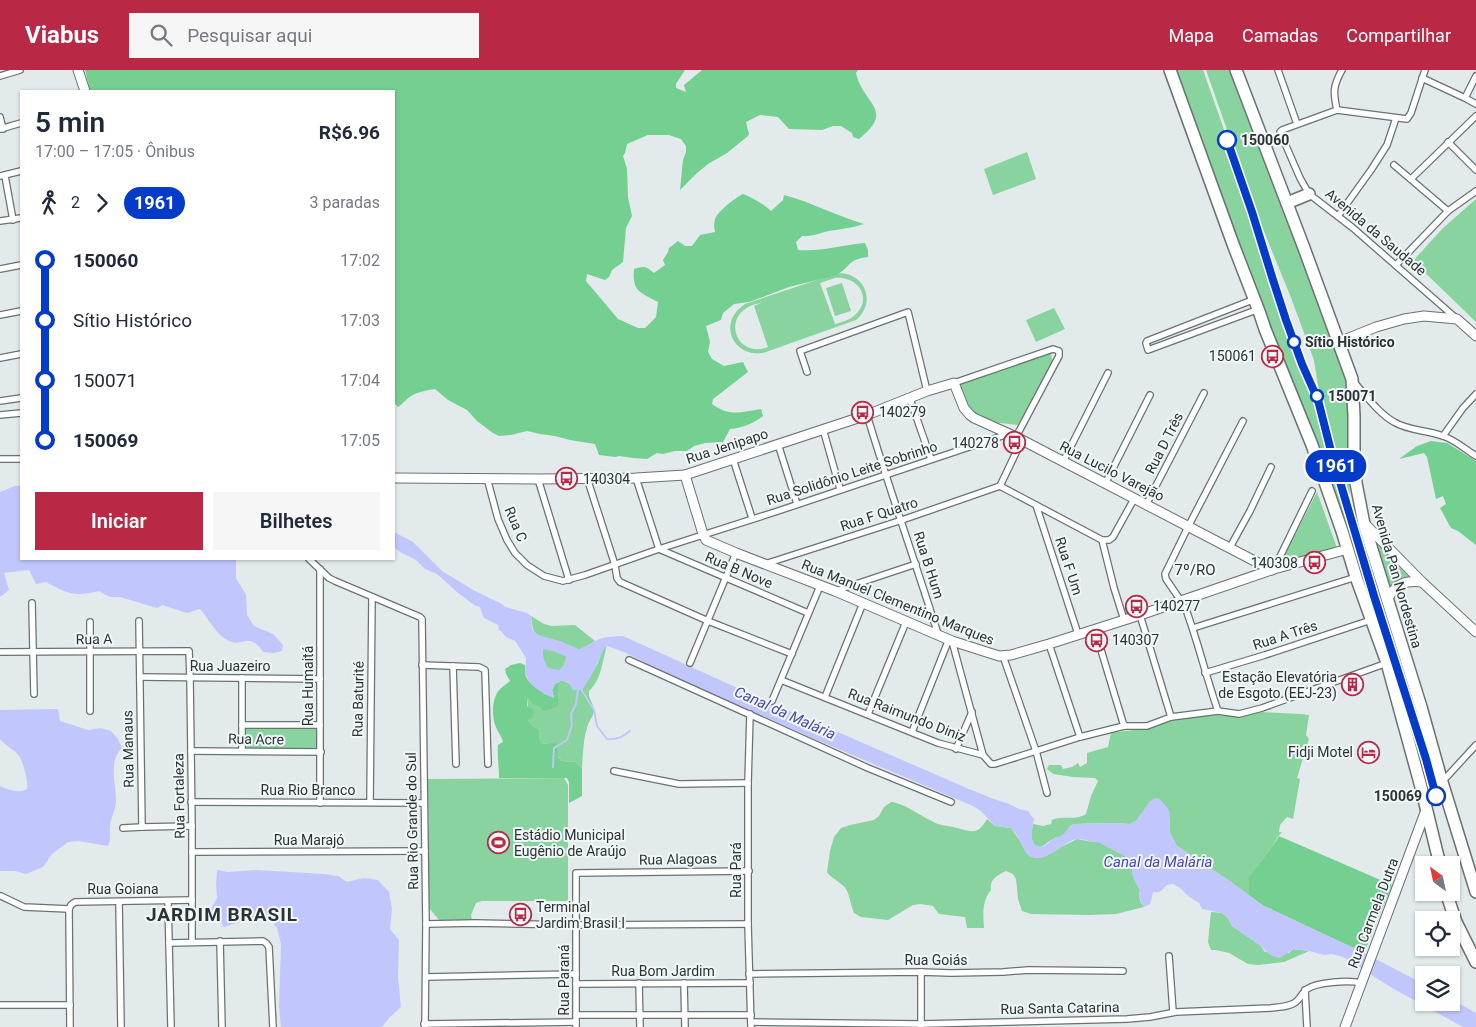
<!DOCTYPE html>
<html lang="pt">
<meta charset="utf-8">
<style>
:root{--surface:#fff;--page:#f6f6f7;--text:#1f2937;--muted:#747a83;--accent:#b92844}
body{margin:0;font-family:Roboto,sans-serif;background:var(--page);color:var(--text);height:100vh;display:flex;flex-direction:column;font-size:19px;white-space:nowrap}
*{box-sizing:border-box;margin:0}
p{font-size:16px;color:var(--muted)}
.icon{flex:none;width:28px;height:28px;fill:none;stroke:currentColor;stroke-width:2;stroke-linecap:round;stroke-linejoin:round}
.map{position:relative;flex:1;overflow:hidden}
.drawer{position:absolute;left:20px;top:20px;width:375px;height:470px;display:flex;flex-direction:column;background:var(--surface);border-radius:0px;box-shadow:0 1px 4px #0004}
.drawer>*{flex:none}
.badge{padding:0 10px;border-radius:16px;font-size:18px;line-height:32px}
.needle{width:32px;rotate:327deg}
.fabs{position:absolute;left:1415px;top:786px;display:grid;gap:10px}
.fabs a{display:grid;place-items:center;width:45px;height:45px;border-radius:0px;background:var(--surface);box-shadow:0 1px 4px #0004;font-size:25px}
.map>.badge{position:absolute;translate:-50% -50%;box-shadow:0 0 0 2px #fff}
.legs{display:flex;align-items:center;gap:8px;height:55px;padding:0 15px;font-size:16px}
.legs p{margin-inline-start:auto}
.head{display:flex;align-items:center;justify-content:space-between;height:85px;padding:0 15px}
h1{font-size:28px;font-weight:600;line-height:38px}
.cta{display:flex;gap:10px;margin-top:auto;padding:10px 15px}
.cta a{flex:1;height:58px;border-radius:0px;background:var(--accent);color:#fff;font-size:20px;font-weight:600;line-height:58px;text-align:center}
.cta a+a{background:var(--page);color:var(--text)}
ul{padding:0 15px;list-style:none}
li{display:flex;align-items:center;gap:18px;height:60px;font-size:19px}
li i{display:grid;place-items:center;width:8px;height:100%;margin:0 6px;background:currentColor}
li i::after{content:'';width:12px;height:12px;margin:-6px;border:4px solid;border-radius:50%;background:var(--surface)}
li p{margin-inline-start:auto}
li:first-child i{background:linear-gradient(#0000 50%,currentColor 0)}
li:last-child i{background:linear-gradient(currentColor 50%,#0000 0)}
header{display:flex;align-items:center;gap:30px;box-sizing:border-box;height:70px;padding:0 25px;background:var(--accent);color:#fff}
header strong{font-size:24px}
nav{display:flex;gap:28px;margin-inline-start:auto;font-size:18px}
.search{width:350px;height:45px;background:var(--page);display:flex;align-items:center;gap:12px;box-sizing:border-box;padding:0 18px;border-radius:0px;color:var(--muted);font-size:19px}
.map>svg:first-child{display:block}
</style>
<header>
<strong>Viabus</strong>
<div class="search"><svg class="icon" aria-label="search" viewBox="0 0 24 24"><circle cx="10" cy="10" r="6"/><path d="M15 15l6 6"/></svg>Pesquisar aqui</div>
<nav><a>Mapa</a><a>Camadas</a><a>Compartilhar</a></nav>
</header>
<div class="map">
<svg width="1476" height="957" viewBox="0 0 1476 957">
<rect width="100%" height="100%" fill="#e3eaec"/>
<g fill="#88d39e" fill-rule="evenodd">
<path d="M1173,0H1203L1253,142L1287,250L1318,330L1335,394L1375,526C1301,354 1238,176 1173,0Z"/>
<polygon points="1206,0 1232,0 1343,294 1349,338 1348,384 1350,428 1345,422 1320,329 1314,290 1290,225 1256,142"/>
<polygon points="1027,82 1036,109 993,125 984,99"/>
<polygon points="1476,129 1476,252 1413,191 1442,159"/>
<path d="M838,203C865,203 877,232 856,250L763,283C741,287 722,266 734,245C737,240 741,237 745,234ZM835,208C857,206 873,227 856,244C851,250 842,252 835,254L820,213ZM763,232L754,236L768,277C739,288 724,254 745,239C750,235 757,234 763,232Z"/>
<polygon points="842,213 851,241 835,246 826,218"/>
<polygon points="1054,238 1065,259 1036,272 1026,250"/>
<polygon points="1051,283 1053,295 1018,355 973,350 955,311"/>
<polygon points="1317,422 1337,478 1281,492"/>
<polygon points="1372,465 1414,512 1387,523"/>
<path d="M531,546L544,554L552,556L575,555L595,571L580,580H575L567,586L564,595L560,600C557,600 554,600 551,600C545,598 540,582 544,577C545,576 549,572 550,571C532,564 534,565 531,546Z"/>
<path d="M607,576C602,591 602,609 589,621C588,629 593,632 594,640C594,646 588,652 587,658C583,671 583,685 582,698L575,692L562,691C557,686 554,679 549,674L541,673L539,666V659L533,656L528,650V626L558,630L559,612L562,610L582,620L598,593L603,579Z"/>
<path d="M1260,642L1301,644L1309,645L1306,665L1309,669L1297,708L1300,709L1293,749L1287,747L1280,755L1279,762H1282L1277,768L1273,776L1249,806V826L1231,812L1177,776L1170,763L1169,740L1141,744L1137,750L1130,754L1115,753L1074,754C1068,756 1068,761 1063,765C1059,768 1055,768 1051,770C1046,773 1041,781 1034,774C1030,770 1032,759 1033,754L1043,756L1051,754L1052,750C1063,745 1075,751 1086,744L1091,726L1098,711L1095,708L1073,707L1053,704L1047,699L1049,695H1061L1063,699L1072,697L1078,693L1080,697L1087,693V683L1108,677L1111,663L1155,657L1171,650L1211,645L1243,646Z"/>
<polygon points="318,656 318,678 245,678 244,657"/>
<polygon points="564,708 568,715 568,831 482,831 476,833 471,845 472,850 439,850 429,838 428,709"/>
<path d="M891,732C905,733 923,748 938,754C944,756 951,756 957,758C973,762 978,765 987,749L995,756L1011,758L1020,771L1023,777L1055,781L1061,777L1077,769L1093,772L1100,771L1113,776L1122,775L1126,783L1134,789C1130,802 1134,809 1140,820C1138,827 1140,832 1144,837L1116,844L1089,845L1031,844L1022,841L1018,829L1016,809L1013,804L1006,801C998,805 989,809 991,820C982,831 983,844 984,858H967L965,847L939,844L933,836L921,834L913,835L888,850L861,847L854,843C851,836 850,826 846,819C841,812 832,809 827,802L830,781L834,767L841,758L850,755L874,750L879,746L884,737Z"/>
<polygon points="1211,842 1222,843 1228,848 1232,856 1261,876 1265,882 1289,883 1293,879 1309,881 1284,892 1258,895 1248,894 1229,883 1216,880 1211,880 1208,872"/>
</g>
<g fill="#73d091">
<path d="M85,0H685L676,14V18L686,22L684,15L702,0H858L856,3C863,35 896,39 859,69L853,67L852,63L841,56H833L822,60L789,59L778,47L760,45L746,52L749,64L748,66L727,83L708,94L697,103L680,120L683,90L686,82V76L681,69L669,65H648L627,74L625,83L623,86L627,99L628,127L632,146L626,158L623,192L612,200L609,207L605,210L587,204L586,211L618,249L638,258H645L656,247L658,232C640,222 632,222 634,199C645,196 645,196 654,203L665,195L663,190L668,182L669,178L678,171L685,176H692L700,165L715,162C714,158 714,153 715,149C718,141 735,128 743,124C753,128 764,134 771,141L783,130L784,125C811,132 837,146 864,154C852,158 841,159 829,161C819,163 812,167 802,166L796,172L798,180C820,182 842,175 865,173L868,180V187C848,189 851,196 837,205L789,217L749,232L734,234L723,243L721,250L706,256L710,272L708,282L712,289L724,296L743,292L748,302L713,329L712,334C729,347 741,342 761,339L763,346C754,353 743,358 730,359L723,372L705,373L694,376L687,381H675L663,384L657,383L647,389L633,388L619,386L615,387L599,385L595,374L570,370L555,366L540,364L527,361L511,365L499,366L493,363L477,351L467,340L448,330L435,319C427,320 418,322 411,326C406,329 403,334 398,337L394,333V21H90Z"/>
<polygon points="1431,371 1447,373 1476,391 1476,475 1458,461 1451,458 1440,438 1446,434 1443,426 1436,429 1427,387 1424,383 1399,389 1417,376"/>
<path d="M520,593L525,595C525,598 525,601 525,604C528,615 544,624 554,627L552,620L555,614L559,612L558,636L544,641L539,636L533,634L528,627L527,636L534,640L533,647L528,650L533,656L539,659V666L541,673L549,674L556,672L558,687L562,691L575,692L582,698V726L569,733V712L567,708H499C499,699 497,683 498,675L503,672C502,666 498,663 496,657C491,647 492,627 500,619C503,616 507,614 510,611L506,604L505,599L511,595Z"/>
<polygon points="1279,766 1392,815 1364,883 1264,836 1249,826 1249,806 1273,776"/>
</g>
<g fill="#c1c7fd">
<path d="M15,416H21V489H236V508L246,525L247,545L254,556L273,564L283,575L282,581L273,583L263,582C248,560 244,578 229,571C216,565 209,549 200,539L187,543L162,535L157,538L120,527H110L99,521C75,527 67,524 46,512L36,514L29,500L4,503L9,520L0,527V422Z"/>
<path d="M394,460L396,463L413,472L442,501L475,521L500,533L505,537L527,543L531,546C532,553 531,564 538,566C543,568 546,568 551,572C539,579 542,587 548,598L560,600L564,595L567,586L575,580C585,580 592,571 602,568C608,567 616,566 623,566L764,630L969,719L991,728L1009,734L1019,739L1028,741L1034,749C1033,756 1028,773 1038,776C1040,777 1044,777 1046,775C1049,773 1052,769 1056,767C1066,767 1066,757 1074,754L1115,753L1130,754L1137,750L1149,732L1155,728L1160,729L1169,740L1170,763L1177,776L1231,812L1264,836L1360,881L1424,914V932H1451V929L1476,943V957H1463L1392,918L1343,887L1332,884L1324,885L1309,881L1293,879L1280,888L1270,885L1261,876L1232,856L1228,848L1222,843L1202,839L1199,833L1188,826L1180,818L1173,814L1167,815C1162,820 1161,823 1153,822L1150,834L1144,837C1140,831 1138,827 1140,820C1133,809 1130,803 1134,789L1128,786L1122,775H1119L1110,779C1103,770 1102,773 1093,772C1088,772 1082,768 1077,769C1063,771 1047,794 1031,787C1025,785 1023,776 1020,771C1018,766 1014,762 1011,758L995,756L981,741L973,736L819,671L666,603L624,582L607,576L605,577L591,606L582,620H573L569,613L562,610L555,614L552,620L554,628L544,624L531,614L525,604L526,588L515,571L506,567L502,562L499,560L498,555L484,548L480,537L474,535L457,522L437,504L425,499L416,490L400,482L394,477Z"/>
<path d="M58,639L60,651L88,660L101,658L111,661L118,669L122,678C108,691 116,713 116,730C116,740 110,748 110,757C109,767 112,766 108,776L78,771L68,772L52,784L43,797L26,804L15,801H0V716C9,720 18,724 27,719C29,714 23,690 18,685C13,679 5,675 0,669V640Z"/>
<polygon points="217,800 228,802 256,800 324,804 338,806 347,812 364,808 378,810 389,822 392,839 390,859 399,870 398,907 401,937 390,947 382,957 281,957 279,937 281,874 277,858 271,849 249,849 224,857 211,839 217,828 216,814"/>
</g>
<g fill="none" stroke-linecap="round" stroke-linejoin="round">
<g stroke="#c1c7fd" stroke-width="2">
<path d="M581,619L594,640L597,656L607,669C617,670 622,667 630,661"/>
<polyline points="553,697 554,678 567,670 572,655 571,644 576,634 578,619"/>
</g>
<g stroke="#c1c7fd" stroke-width="12">
<polyline points="532,567 534,570 559,577 580,586 587,582"/>
<polyline points="1103,768 1139,787"/>
</g>
<defs>
<g id="street">
<polyline points="1278,0 1297,54"/>
<polyline points="1425,0 1411,43 1407,49 1337,40 1282,60 1280,62 1300,108 1309,124 1353,158 1457,249"/>
<polyline points="0,6 20,0"/>
<polyline points="1422,8 1465,28 1476,34"/>
<polyline points="1465,28 1476,6"/>
<path d="M1337,40C1333,22 1333,16 1342,0"/>
<polyline points="0,47 3,59"/>
<polyline points="0,59 21,53"/>
<polyline points="1448,72 1476,100"/>
<polyline points="1394,95 1448,141"/>
<polyline points="0,106 21,101"/>
<polyline points="5,106 13,150"/>
<polyline points="1411,109 1476,46"/>
<polyline points="1338,146 1371,100 1387,75 1396,48"/>
<polyline points="0,151 21,148"/>
<polyline points="1396,195 1448,141 1476,121"/>
<polyline points="0,199 21,195"/>
<polyline points="1255,229 1147,271 1146,273 1148,280 1259,239"/>
<polyline points="0,245 21,241"/>
<polyline points="0,288 21,284"/>
<polyline points="807,302 800,281 908,242 927,321"/>
<path d="M1353,311C1365,324 1378,343 1394,352C1409,361 1427,360 1443,366C1455,370 1465,379 1476,386"/>
<polyline points="954,313 1053,279 1059,281 1059,286 1016,367"/>
<polyline points="910,329 931,389"/>
<polyline points="0,331 21,328"/>
<polyline points="0,345 21,343"/>
<path d="M867,345C889,418 915,491 938,564"/>
<polyline points="823,359 840,419"/>
<polyline points="1443,366 1463,338 1476,324"/>
<polyline points="778,374 797,434"/>
<polyline points="0,389 21,389"/>
<polyline points="733,389 752,448"/>
<polyline points="1063,392 1108,303"/>
<polyline points="487,408 498,449 507,470 515,483 527,495 544,506 563,511 585,505 659,479 775,442 1008,364"/>
<polyline points="587,408 615,495 617,508 620,512 708,551 792,584"/>
<polyline points="636,408 659,479 808,543"/>
<polyline points="538,409 569,510"/>
<polyline points="1105,414 1150,325"/>
<polyline points="1000,416 1102,470 1109,470 1113,467 1134,429"/>
<polyline points="1000,416 1022,370"/>
<polyline points="1036,435 1078,564"/>
<polyline points="1146,435 1204,323"/>
<polyline points="1102,470 1114,518 1124,550"/>
<polyline points="1229,479 1250,441 1271,397"/>
<polyline points="309,489 329,508 335,511 420,547 422,549 426,854 425,957"/>
<polyline points="765,494 902,450 1000,416"/>
<polyline points="320,499 320,733"/>
<polyline points="1274,499 1312,421"/>
<polyline points="835,521 916,494"/>
<polyline points="1181,531 1166,509 1165,504 1188,457 1243,351"/>
<polyline points="32,533 34,624"/>
<path d="M1185,537C1198,571 1206,607 1218,641"/>
<polyline points="1140,545 1171,647"/>
<polyline points="139,551 142,757 192,756"/>
<polyline points="90,552 90,641"/>
<polyline points="1193,558 1356,507"/>
<polyline points="1095,560 1124,656"/>
<polyline points="952,571 983,685"/>
<polyline points="1049,574 1080,667"/>
<polyline points="0,582 189,581 190,608 192,756 192,872"/>
<polyline points="1003,586 1036,681 1047,723"/>
<polyline points="629,590 868,698 951,732"/>
<polyline points="690,593 736,483"/>
<polyline points="422,595 479,597 485,600 488,694"/>
<polyline points="453,596 456,694"/>
<polyline points="1205,603 1265,585 1371,550"/>
<polyline points="140,607 320,609"/>
<polyline points="781,610 938,673 983,685 991,694 995,694 1080,667 1124,656 1147,656 1171,647 1218,641 1239,644 1262,638 1387,593"/>
<polyline points="825,627 863,533"/>
<polyline points="772,631 820,516"/>
<polyline points="750,644 748,713 748,854 751,957"/>
<polyline points="868,644 906,552"/>
<polyline points="242,655 320,655"/>
<polyline points="912,662 949,569"/>
<polyline points="956,679 972,642"/>
<polyline points="191,681 321,682"/>
<polyline points="242,681 242,608"/>
<polyline points="614,701 679,714 748,713"/>
<polyline points="1442,712 1476,675"/>
<polyline points="191,732 424,733"/>
<polyline points="370,732 372,527"/>
<polyline points="123,758 142,757"/>
<polyline points="192,782 425,781"/>
<polyline points="1,826 24,837 69,839"/>
<polyline points="168,831 171,957"/>
<polyline points="119,832 121,957"/>
<polyline points="69,839 71,835 75,832 192,830"/>
<polyline points="69,839 70,957"/>
<polyline points="426,854 475,853 576,855 748,854"/>
<polyline points="220,871 222,957"/>
<polyline points="169,873 263,871 266,873 269,877 273,957"/>
<polyline points="1169,886 1173,942"/>
<polyline points="921,902 921,957"/>
<polyline points="749,904 921,902 951,903 1003,902 1028,900 1123,901"/>
<polyline points="426,907 576,904"/>
<polyline points="639,913 640,957"/>
<polyline points="684,913 685,957"/>
<polyline points="576,914 750,913"/>
<polyline points="1305,920 1307,957"/>
<polyline points="0,935 70,935"/>
<polyline points="577,945 751,945"/>
<path d="M751,952L921,954L1127,949L1150,947L1176,942L1271,938C1279,937 1291,937 1297,931C1301,927 1303,922 1307,919C1317,912 1349,910 1361,913"/>
<polyline points="424,954 576,952"/>
<polyline points="576,957 576,803 749,801"/>
</g>
<g id="secondary">
<polyline points="78,0 85,21"/>
<polyline points="1339,272 1376,257 1404,249 1424,246 1457,249 1476,266"/>
<polyline points="685,405 703,464 706,470 736,483 835,521 952,571 999,586 1011,585 1049,574 1140,545 1274,499 1348,479"/>
<polyline points="394,408 538,409 636,408 685,405 867,345 927,321 954,313 964,338 970,345 974,348 1016,367 1272,500"/>
<polyline points="1365,454 1422,512 1476,562"/>
<path d="M1387,530C1395,514 1405,510 1422,512"/>
<polyline points="1345,957 1426,740"/>
</g>
<g id="highway">
<polyline points="1170,0 1233,174 1260,244 1265,259 1312,375 1342,461 1356,507 1387,593 1421,717 1440,795"/>
<polyline points="1236,0 1304,178 1352,309 1354,346 1354,384 1356,413 1364,454 1421,637 1442,712 1476,822"/>
<polyline points="1287,133 1309,124"/>
<polyline points="1446,822 1456,852 1476,892"/>
</g>
</defs>
<use href="#street" stroke="#6a7172" stroke-width="8"/>
<use href="#secondary" stroke="#6a7172" stroke-width="11"/>
<use href="#highway" stroke="#6a7172" stroke-width="14"/>
<use href="#street" stroke="#fff" stroke-width="5.5"/>
<use href="#secondary" stroke="#fff" stroke-width="9"/>
<use href="#highway" stroke="#fff" stroke-width="11"/>
</g>
<g fill="none" stroke-linecap="round" stroke-linejoin="round">
<defs>
<polyline id="line-1" points="1227,70 1252,142 1273,210 1286,250 1302,294 1318,330 1332,385 1374,526 1426,689 1436,726"/>
</defs>
<use href="#line-1" stroke="#fff" stroke-width="11"/>
<use href="#line-1" stroke="#043bc9" stroke-width="8"/>
</g>
<defs>
<symbol id="bus-ring" viewBox="-11 -11 22 22"><circle r="9.5" fill="#f0f7f9" stroke="#b92844" stroke-width="1.5"/><path d="M-5-6H5V4H4V6H2V4H-2V6H-4V4H-5ZM-3.5-4V0h7V-4ZM-3.5 1.2v1.5H-2V1.2ZM2 1.2v1.5H3.5V1.2Z" fill="#b92844"/></symbol>
<symbol id="building-ring" viewBox="-11 -11 22 22"><circle r="9.5" fill="#f0f7f9" stroke="#b92844" stroke-width="1.5"/><path d="M-4-6H4V6H1V3H-1V6H-4ZM-2.5-4.3h1.7v1.8h-1.7ZM.8-4.3h1.7v1.8H.8ZM-2.5-1h1.7V.8h-1.7ZM.8-1h1.7V.8H.8Z" fill="#b92844"/></symbol>
<symbol id="hotel-ring" viewBox="-11 -11 22 22"><circle r="9.5" fill="#f0f7f9" stroke="#b92844" stroke-width="1.5"/><path d="M-6-4.5h1.5V1H6V5H4.5V3h-9V5H-6ZM-4 0a1.8 1.8 0 1 1 3.6 0ZM.5 0V-2.5h3Q6-2.5 6 0Z" fill="#b92844"/></symbol>
<symbol id="stadium-ring" viewBox="-11 -11 22 22"><circle r="9.5" fill="#f0f7f9" stroke="#b92844" stroke-width="1.5"/><path d="M0-5a6.5 5 0 1 0 0 10a6.5 5 0 1 0 0-10ZM-3.5-1.8h7v3.6h-7Z" fill="#b92844"/></symbol>
</defs>
<g fill-rule="evenodd">
<use href="#bus-ring" x="1260" y="274" width="25" height="25"/>
<use href="#bus-ring" x="850" y="330" width="25" height="25"/>
<use href="#bus-ring" x="1002" y="360" width="25" height="25"/>
<use href="#bus-ring" x="554" y="396" width="25" height="25"/>
<use href="#bus-ring" x="1302" y="480" width="25" height="25"/>
<use href="#bus-ring" x="1124" y="524" width="25" height="25"/>
<use href="#bus-ring" x="1084" y="558" width="25" height="25"/>
<use href="#building-ring" x="1340" y="602" width="25" height="25"/>
<use href="#hotel-ring" x="1356" y="670" width="25" height="25"/>
<use href="#stadium-ring" x="486" y="760" width="25" height="25"/>
<use href="#bus-ring" x="508" y="832" width="25" height="25"/>
</g>
<g fill="#fff" stroke="#043bc9" stroke-width="2.5">
<circle cx="1227" cy="70" r="9"/>
<circle cx="1294" cy="272" r="6"/>
<circle cx="1317" cy="326" r="6"/>
<circle cx="1436" cy="726" r="9"/>
</g>
<g text-anchor="middle" dominant-baseline="central" stroke-width="4" stroke-linejoin="round" paint-order="stroke">
<g font-size="14" font-weight="bold" fill="#2e3132" stroke="#f0f7f9" text-anchor="start">
<text x="1241" y="70">150060</text>
<text x="1305" y="272">Sítio Histórico</text>
<text x="1328" y="326">150071</text>
<text x="1422" y="726" text-anchor="end">150069</text>
</g>
<g font-size="14" fill="#2e3132" stroke="#f0f7f9">
<text transform="translate(1376 162) rotate(40)">Avenida da Saudade</text>
<text transform="translate(1164 373) rotate(-63)">Rua D Três</text>
<text transform="translate(727 376) rotate(-18)">Rua Jenipapo</text>
<text transform="translate(1112 401) rotate(27)">Rua Lucilo Varejão</text>
<text transform="translate(852 403) rotate(-18)">Rua Solidônio Leite Sobrinho</text>
<text transform="translate(879 444) rotate(-18)">Rua F Quatro</text>
<text transform="translate(516 454) rotate(67)">Rua C</text>
<text transform="translate(929 495) rotate(72)">Rua B Hum</text>
<text transform="translate(1069 496) rotate(72)">Rua F Um</text>
<text transform="translate(739 500) rotate(23)">Rua B Nove</text>
<text transform="translate(1397 506) rotate(74)">Avenida Pan Nordestina</text>
<text transform="translate(898 532) rotate(22)">Rua Manuel Clementino Marques</text>
<text transform="translate(1285 565) rotate(-18)">Rua A Três</text>
<text transform="translate(94 569) rotate(-1)">Rua A</text>
<text x="230" y="596">Rua Juazeiro</text>
<text transform="translate(308 616) rotate(-90)">Rua Humaitá</text>
<text transform="translate(358 629) rotate(-89)">Rua Baturité</text>
<text transform="translate(907 645) rotate(21)">Rua Raimundo Diniz</text>
<text transform="translate(256 669) rotate(1)">Rua Acre</text>
<text transform="translate(128 679) rotate(-91)">Rua Manaus</text>
<text x="308" y="720">Rua Rio Branco</text>
<text transform="translate(179 726) rotate(-91)">Rua Fortaleza</text>
<text transform="translate(412 751) rotate(-91)">Rua Rio Grande do Sul</text>
<text x="309" y="770">Rua Marajó</text>
<text transform="translate(678 789) rotate(-1)">Rua Alagoas</text>
<text transform="translate(736 800) rotate(-90)">Rua Pará</text>
<text x="123" y="819">Rua Goiana</text>
<text transform="translate(1373 843) rotate(-69)">Rua Carmela Dutra</text>
<text x="936" y="890">Rua Goiás</text>
<text x="663" y="901">Rua Bom Jardim</text>
<text transform="translate(564 910) rotate(-90)">Rua Paraná</text>
<text transform="translate(1060 938) rotate(-1)">Rua Santa Catarina</text>
</g>
<g font-size="14" fill="#2e3132" stroke="#f0f7f9" text-anchor="start">
<text x="1256" y="286" text-anchor="end">150061</text>
<text x="879" y="342">140279</text>
<text x="999" y="373" text-anchor="end">140278</text>
<text x="583" y="409">140304</text>
<text x="1298" y="493" text-anchor="end">140308</text>
<text x="1153" y="536">140277</text>
<text x="1112" y="570">140307</text>
<text x="1337" y="607" text-anchor="end">Estação Elevatória<tspan x="1337" dy="16">de Esgoto (EEJ-23)</tspan></text>
<text x="1353" y="682" text-anchor="end">Fidji Motel</text>
<text x="514" y="765">Estádio Municipal<tspan x="514" dy="16">Eugênio de Araújo</tspan></text>
<text x="536" y="837">Terminal<tspan x="536" dy="16">Jardim Brasil I</tspan></text>
</g>
<g font-size="15" fill="#2e3132" stroke="#f0f7f9">
<text x="1195" y="500">7º/RO</text>
</g>
<g font-size="15" font-style="italic" fill="#4b46ab" stroke="#f0f7f9">
<text transform="translate(785 643) rotate(24)">Canal da Malária</text>
<text x="1158" y="792">Canal da Malária</text>
</g>
<g font-size="19" font-weight="bold" letter-spacing="1" fill="#2e3132" stroke="#f0f7f9">
<text x="222" y="844">JARDIM BRASIL</text>
</g>
</g>
</svg>
<div class="fabs">
<a><svg class="needle" viewBox="-14 -14 28 28"><path d="M0-13l5 13h-10z" fill="#e53935"/><path d="M0 13l5-13h-10z" fill="#747a83"/></svg></a>
<a><svg class="icon" aria-label="locate" viewBox="0 0 24 24"><circle cx="12" cy="12" r="6"/><path d="M12 2v4M12 18v4M2 12h4M18 12h4"/></svg></a>
<a><svg class="icon" aria-label="layers" viewBox="0 0 24 24"><path d="M12 4l9 5-9 5-9-5zM3 14l9 5 9-5"/></svg></a>
</div>
<b class="badge" style="left:1336px;top:396px;background:#043bc9;color:#fff">1961</b>
<section class="drawer">
<div class="head"><div><h1>5 min</h1><p>17:00 – 17:05 · Ônibus</p></div><b>R$6.96</b></div>
<div class="legs"><svg class="icon" aria-label="walk" viewBox="0 0 24 24"><circle cx="13" cy="4" r="2"/><path d="M13 8l-2 6 4 7M11 14l-3 7M7 12l3-4h3l4 4"/></svg>2<svg class="icon" aria-label="forward" viewBox="0 0 24 24"><path d="M9 5l7 7-7 7"/></svg><b class="badge" style="background:#043bc9;color:#fff">1961</b><p>3 paradas</p></div>
<ul>
<li><i style="color:#043bc9"></i><b>150060</b><p>17:02</p></li>
<li><i style="color:#043bc9"></i><span>Sítio Histórico</span><p>17:03</p></li>
<li><i style="color:#043bc9"></i><span>150071</span><p>17:04</p></li>
<li><i style="color:#043bc9"></i><b>150069</b><p>17:05</p></li>
</ul>
<div class="cta"><a>Iniciar</a><a>Bilhetes</a></div>
</section>
</div>
